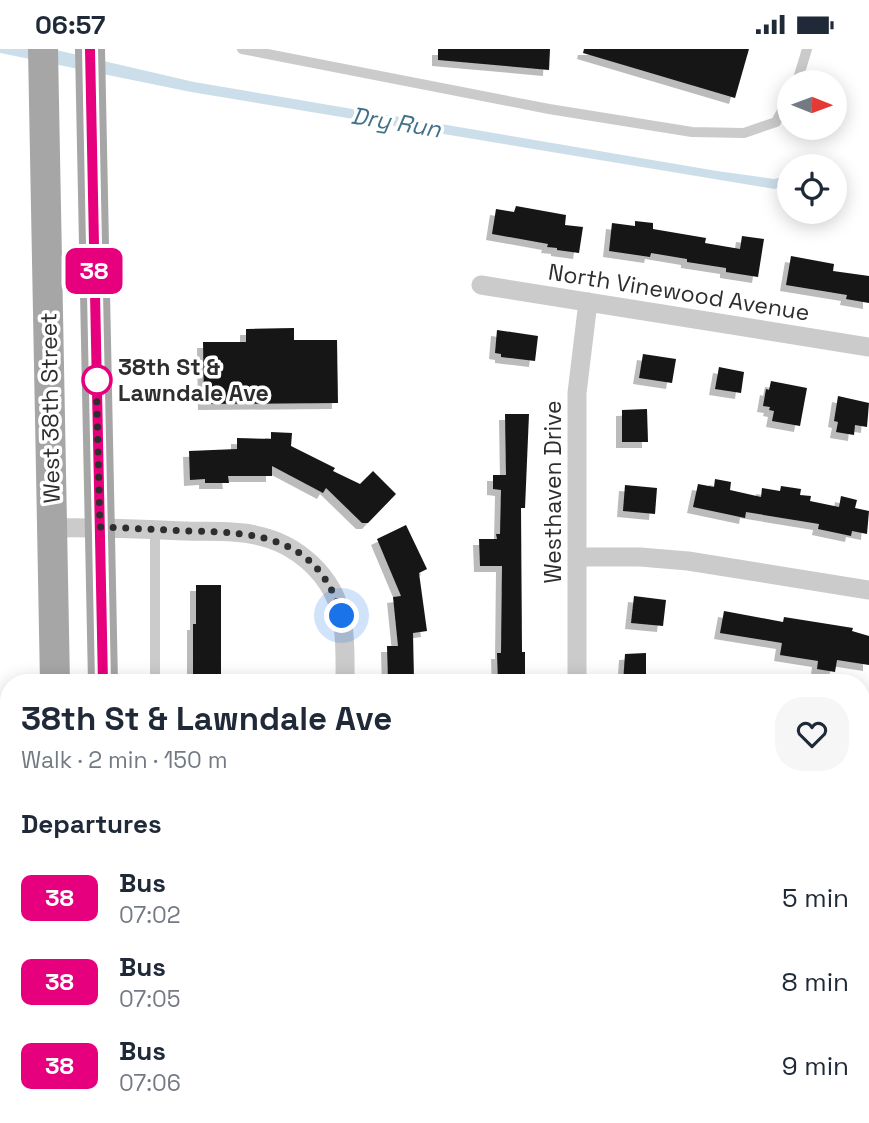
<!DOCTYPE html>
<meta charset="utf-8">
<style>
:root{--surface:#fff;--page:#f6f6f7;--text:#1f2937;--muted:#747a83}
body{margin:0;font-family:"Space Grotesk",sans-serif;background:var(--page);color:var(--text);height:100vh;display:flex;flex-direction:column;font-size:26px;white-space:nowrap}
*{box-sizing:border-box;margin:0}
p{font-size:23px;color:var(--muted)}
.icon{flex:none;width:38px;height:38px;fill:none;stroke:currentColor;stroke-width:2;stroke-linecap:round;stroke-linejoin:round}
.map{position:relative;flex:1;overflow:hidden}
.side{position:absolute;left:0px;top:625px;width:870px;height:450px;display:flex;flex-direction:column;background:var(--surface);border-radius:28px 28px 0 0;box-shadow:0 4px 18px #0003}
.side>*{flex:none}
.badge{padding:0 14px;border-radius:10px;font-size:24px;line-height:46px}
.needle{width:46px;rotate:91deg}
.fabs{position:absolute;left:777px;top:21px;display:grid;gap:14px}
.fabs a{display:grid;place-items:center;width:70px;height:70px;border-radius:50%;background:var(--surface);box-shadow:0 4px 18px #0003;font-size:35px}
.you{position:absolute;width:35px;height:35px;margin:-18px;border:5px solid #fff;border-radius:50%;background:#1a73e8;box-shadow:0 0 0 10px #1a73e833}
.map>.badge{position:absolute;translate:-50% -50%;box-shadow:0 0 0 4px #fff}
h2{padding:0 21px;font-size:26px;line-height:63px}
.round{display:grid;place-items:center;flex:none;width:74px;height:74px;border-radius:28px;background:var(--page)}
.overview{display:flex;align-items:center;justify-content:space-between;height:119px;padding:0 21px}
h1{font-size:33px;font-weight:600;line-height:52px}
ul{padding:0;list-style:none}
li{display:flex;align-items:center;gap:21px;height:84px;padding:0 21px}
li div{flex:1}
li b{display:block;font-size:26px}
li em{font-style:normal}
li .badge{min-width:77px;font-weight:700;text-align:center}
.status{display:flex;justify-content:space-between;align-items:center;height:49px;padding:0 35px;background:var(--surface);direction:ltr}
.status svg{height:19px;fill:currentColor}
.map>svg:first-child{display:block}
</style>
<div class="status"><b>06:57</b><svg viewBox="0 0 49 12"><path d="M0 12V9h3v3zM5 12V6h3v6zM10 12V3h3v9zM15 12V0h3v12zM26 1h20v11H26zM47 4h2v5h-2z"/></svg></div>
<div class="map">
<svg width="869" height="1074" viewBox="0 0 869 1074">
<defs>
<filter id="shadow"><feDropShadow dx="-6" dy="6" stdDeviation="0" flood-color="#0004"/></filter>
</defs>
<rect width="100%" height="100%" fill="#fff"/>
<polygon fill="#cbdee9" points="0,0 52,0 194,33 717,122 774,130 783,128 789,123 789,134 775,140 769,139 191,43 10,6 0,4"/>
<g fill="#151515" filter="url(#shadow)">
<polygon points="438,0 550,0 549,21 438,11"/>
<polygon points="584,0 749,0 735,49 583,4"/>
<polygon points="516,157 566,166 565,176 583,178 579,204 557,201 557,199 547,198 548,195 492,185 496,160 514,163"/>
<polygon points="635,172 653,174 653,180 706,189 705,194 740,200 742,187 764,190 758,228 726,223 726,219 687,213 687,210 651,204 650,208 609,202 612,174 635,177"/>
<polygon points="791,207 834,215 833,222 869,227 869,254 846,250 847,246 786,236"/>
<polygon points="294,279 294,291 337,291 338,354 204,355 203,293 246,293 246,280"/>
<polygon points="497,281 538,287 535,312 501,308 501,305 495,304"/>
<polygon points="643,305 676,310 672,334 639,329"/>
<polygon points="719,318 744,323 741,344 715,340"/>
<polygon points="771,332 807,339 800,377 772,372 774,362 769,361 770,358 763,357 766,340 769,341"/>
<polygon points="838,347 869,354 867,378 855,376 854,386 836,383 838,373 834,372"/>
<polygon points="647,360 648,393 622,393 622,361"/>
<polygon points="505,365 529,365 525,459 521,459 522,603 525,603 525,634 498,634 497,604 501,604 502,517 480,517 479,490 497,490 496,485 500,485 501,441 493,440 493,426 506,426"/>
<polygon points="271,383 292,384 291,397 335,419 333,422 360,435 373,422 396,445 368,474 362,474 326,439 323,444 272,417 272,427 228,427 229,434 205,434 205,430 190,431 189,402 237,400 237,389 271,390"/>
<polygon points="715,430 731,433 730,441 761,448 762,439 780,442 781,437 801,440 800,446 811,447 810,452 839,458 841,447 857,451 855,459 869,462 867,485 852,482 851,487 818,480 819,475 746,463 745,469 693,458 698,435 714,438"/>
<polygon points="625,436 657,439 655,465 623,462"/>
<polygon points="406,476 427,520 419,524 427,582 413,584 414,631 388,631 387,597 398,597 393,548 401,547 377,490"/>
<polygon points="196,536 221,536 221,634 193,634 193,575 196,575"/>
<polygon points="634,547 666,551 663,577 631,574"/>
<polygon points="724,562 783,573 784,568 853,579 852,582 869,587 869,616 837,611 835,623 817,620 818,612 780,606 782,594 720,584"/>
<polygon points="646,604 646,634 623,634 625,605"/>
</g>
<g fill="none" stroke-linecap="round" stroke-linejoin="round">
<g stroke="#cbcbcb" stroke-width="10">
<polyline points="242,0 549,60 692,83 744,84 776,73 789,49"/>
<polyline points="797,33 807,0"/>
<polyline points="155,481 155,634"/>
</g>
<g stroke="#cbcbcb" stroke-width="19">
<polyline points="481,236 869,298"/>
<path d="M52,479C97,478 141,480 186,482C209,483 233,481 255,486C297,494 334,527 342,570C346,591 345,612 345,634"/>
<polyline points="578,508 640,508 688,512 869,541"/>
<polyline points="577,634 577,344 588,253"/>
<polyline points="861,780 869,782"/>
<polyline points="861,1064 869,1072"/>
<polyline points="194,1066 194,1074"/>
<polyline points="418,1074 418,1066"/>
<polyline points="576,1074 576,1066"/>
</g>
<g stroke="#a6a6a6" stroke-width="30">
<polyline points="43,0 55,634"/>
<polyline points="90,0 103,634"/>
<polyline points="65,1066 65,1074"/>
<polyline points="113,1066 113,1074"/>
</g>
</g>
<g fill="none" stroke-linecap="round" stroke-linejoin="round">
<defs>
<polyline id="line" points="90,0 103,634"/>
</defs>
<use href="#line" stroke="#fff" stroke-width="16"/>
<use href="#line" stroke="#e6007e" stroke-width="10"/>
<path stroke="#2e2e2e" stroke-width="7" stroke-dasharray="0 12.6" d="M97,331L96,323L100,478C130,479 161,481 192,482C263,484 318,489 342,567"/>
</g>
<circle fill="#fff" stroke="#e6007e" stroke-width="3.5" cx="97" cy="331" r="14"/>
<g text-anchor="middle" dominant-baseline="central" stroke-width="7" stroke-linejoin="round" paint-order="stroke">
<g font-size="23" fill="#2e2e2e" stroke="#fff">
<text transform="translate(679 243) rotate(9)">North Vinewood Avenue</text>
<text transform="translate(50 359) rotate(-91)">West 38th Street</text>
<text transform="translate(553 443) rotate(-90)">Westhaven Drive</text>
</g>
<g font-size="23" font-weight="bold" fill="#2e2e2e" stroke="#fff" text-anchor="start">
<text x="118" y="318">38th St &amp;<tspan x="118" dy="26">Lawndale Ave</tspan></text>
</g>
<g font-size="24" font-style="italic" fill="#42718b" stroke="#fff">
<text transform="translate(396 73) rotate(9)">Dry Run</text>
</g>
</g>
</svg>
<div class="fabs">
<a><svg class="needle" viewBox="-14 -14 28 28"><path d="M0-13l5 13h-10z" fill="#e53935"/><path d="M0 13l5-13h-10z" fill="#747a83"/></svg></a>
<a><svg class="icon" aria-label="locate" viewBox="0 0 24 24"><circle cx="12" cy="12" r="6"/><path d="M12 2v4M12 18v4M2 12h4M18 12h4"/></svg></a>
</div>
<div class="you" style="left:342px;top:567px"></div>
<b class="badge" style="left:94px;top:222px;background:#e6007e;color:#fff">38</b>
<section class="side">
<div class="overview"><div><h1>38th St &amp; Lawndale Ave</h1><p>Walk · 2 min · 150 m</p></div><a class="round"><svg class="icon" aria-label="heart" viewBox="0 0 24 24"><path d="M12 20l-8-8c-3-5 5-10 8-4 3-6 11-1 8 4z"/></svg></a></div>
<h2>Departures</h2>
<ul>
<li><span class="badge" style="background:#e6007e;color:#fff">38</span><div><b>Bus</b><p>07:02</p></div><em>5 min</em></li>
<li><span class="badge" style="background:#e6007e;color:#fff">38</span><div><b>Bus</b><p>07:05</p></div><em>8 min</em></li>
<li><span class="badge" style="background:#e6007e;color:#fff">38</span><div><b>Bus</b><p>07:06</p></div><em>9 min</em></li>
</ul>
</section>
</div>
